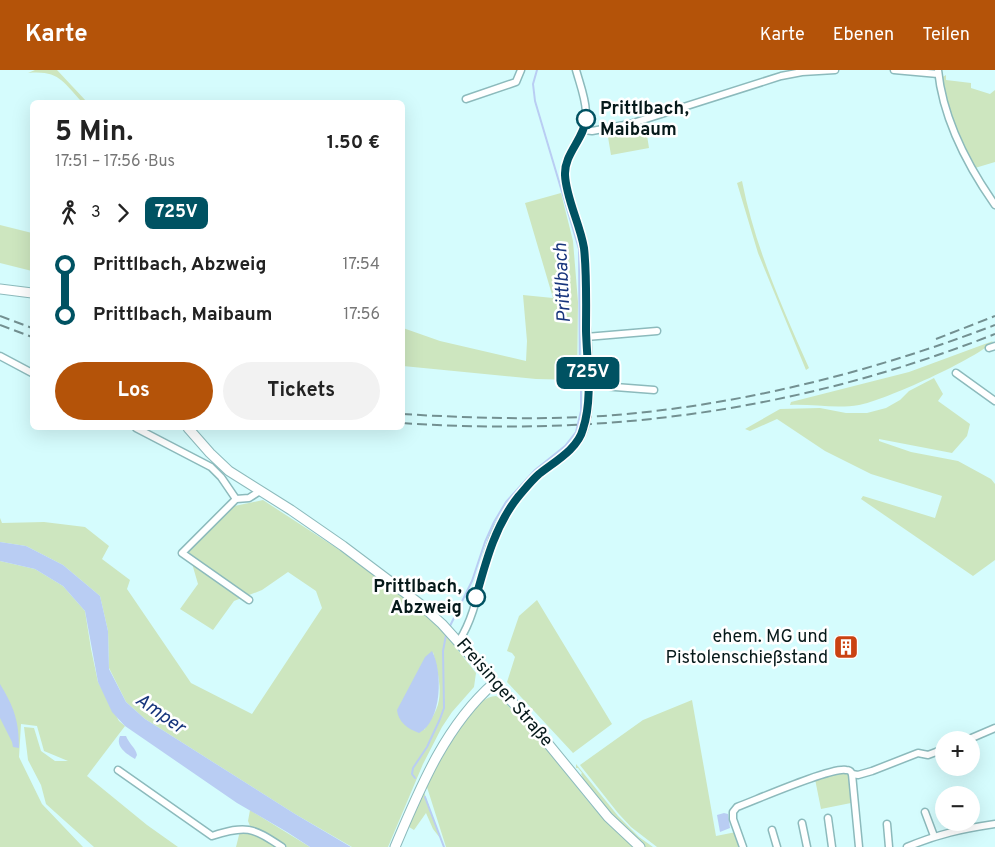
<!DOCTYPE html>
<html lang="de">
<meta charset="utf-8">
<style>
:root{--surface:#fff;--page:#f2f2f2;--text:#222;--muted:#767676;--accent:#b45309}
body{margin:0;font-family:Overpass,sans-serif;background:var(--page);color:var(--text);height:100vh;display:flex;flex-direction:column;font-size:19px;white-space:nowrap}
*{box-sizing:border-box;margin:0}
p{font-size:16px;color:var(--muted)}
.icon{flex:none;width:28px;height:28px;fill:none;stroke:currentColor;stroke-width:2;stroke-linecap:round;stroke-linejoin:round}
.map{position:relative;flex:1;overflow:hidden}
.side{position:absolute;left:30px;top:30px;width:375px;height:330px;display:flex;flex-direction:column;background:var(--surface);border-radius:8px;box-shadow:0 5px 20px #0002}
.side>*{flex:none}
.badge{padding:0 10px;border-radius:8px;font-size:18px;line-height:32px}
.tools{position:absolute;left:935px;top:661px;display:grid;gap:10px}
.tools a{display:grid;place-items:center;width:45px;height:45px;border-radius:50%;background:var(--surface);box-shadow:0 5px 20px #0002;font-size:25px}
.map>.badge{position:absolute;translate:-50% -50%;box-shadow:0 0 0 2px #fff}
.legs{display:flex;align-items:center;gap:8px;height:55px;padding:0 25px;font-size:16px}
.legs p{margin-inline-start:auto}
.head{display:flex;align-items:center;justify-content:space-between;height:85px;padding:0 25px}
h1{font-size:28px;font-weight:700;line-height:38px}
.button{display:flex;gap:10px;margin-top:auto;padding:10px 25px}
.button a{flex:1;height:58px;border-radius:30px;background:var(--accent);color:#fff;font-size:20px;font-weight:700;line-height:58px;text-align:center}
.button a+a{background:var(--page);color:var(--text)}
ul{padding:0 25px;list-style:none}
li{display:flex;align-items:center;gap:18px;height:50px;font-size:19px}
li i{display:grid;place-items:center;width:8px;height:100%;margin:0 6px;background:currentColor}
li i::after{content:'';width:12px;height:12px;margin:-6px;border:4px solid;border-radius:50%;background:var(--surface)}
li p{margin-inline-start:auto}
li:first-child i{background:linear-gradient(#0000 50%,currentColor 0)}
li:last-child i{background:linear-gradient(currentColor 50%,#0000 0)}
header{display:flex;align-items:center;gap:30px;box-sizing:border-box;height:70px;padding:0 25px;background:var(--accent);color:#fff}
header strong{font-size:24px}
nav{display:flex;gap:28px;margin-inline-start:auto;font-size:18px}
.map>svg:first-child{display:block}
</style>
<header>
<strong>Karte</strong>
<nav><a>Karte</a><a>Ebenen</a><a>Teilen</a></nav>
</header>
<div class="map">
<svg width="995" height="777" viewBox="0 0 995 777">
<rect width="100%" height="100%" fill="#d5fcfd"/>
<g fill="#cde6bf" fill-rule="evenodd">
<path d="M35,0H57L87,32H82C63,12 59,0 28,3Z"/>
<path d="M946,5V10L971,13V18L990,24L995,20V92L975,98C957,70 949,40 941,8Z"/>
<polygon points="645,53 649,78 611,85 608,67 623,63 622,59"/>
<path d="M742,111C755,177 782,237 809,298L806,300L758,183L737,113Z"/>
<polygon points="561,123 573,171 578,232 577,310 536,309 403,296 403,258 440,271 526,291 527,271 523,225 553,228 525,133"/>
<polygon points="0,155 32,163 32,201 0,193"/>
<path d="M993,271C979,288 883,331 859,335C837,339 813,334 790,335L791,332L909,302Z"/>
<polygon points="934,308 943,324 938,331 970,354 967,366 952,383 879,369 879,371 911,382 958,391 991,409 995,414 995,490 973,506 861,429 863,426 935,448 942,426 871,404 825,381 777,349 750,361 745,359 780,339 820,338 846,343 867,343 886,338 900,330 909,321"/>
<path d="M263,430C328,473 396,513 451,568L453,574L476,603L474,617L452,642L442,657L423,694L388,777H352L295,744L145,649L126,632L109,598L108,561L100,526L63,495L26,476L0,472V448L2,453L44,452L85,457L109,476L102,489L130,510L127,519L191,613L252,644L322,538L316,521L288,502L262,520L234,531L213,560L180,539L198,514L191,490L182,487L188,472L220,439ZM433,582C437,600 444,622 436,640C433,647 428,654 424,660Z"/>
<polygon points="0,491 35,499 63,516 85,541 91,579 98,612 119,651 125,656 87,706 147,755 178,777 94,777 46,734 41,715 28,690 24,657 34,658 41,681 55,691 68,691 44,681 37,656 21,654 19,687 42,734 83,777 0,777"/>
<polygon points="537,530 612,654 573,683 507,612 515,587 512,583 507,581 519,546"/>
<path d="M496,626L503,630C517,646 533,662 547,679C572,710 603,755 635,777H446L426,714C437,693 470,626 496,626Z"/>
<polygon points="692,630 716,766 736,762 742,777 657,777 631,757 618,743 580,695 643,650"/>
<polygon points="576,694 618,746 639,767 653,777 645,777 622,757 587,716 581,704 582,703 578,698 576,698"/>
<polygon points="847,702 849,705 851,733 821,739 815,709 835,703"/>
<polygon points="423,719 440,768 433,759 426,743 414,760 409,757"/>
<polygon points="250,740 310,777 287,777 269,764 250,756 248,751"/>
<path d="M240,761C254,762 266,769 278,777H236Z"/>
</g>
<g fill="#b9cdf3">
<polygon points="0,472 26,476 63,495 100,526 108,561 109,599 126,632 145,649 295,744 351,777 310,777 287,762 237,733 125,656 112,642 98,612 85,541 63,516 35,499 0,491"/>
<path d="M432,581C443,602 442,651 419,663C408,659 398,652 397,640L425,587Z"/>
<path d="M0,614C14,637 19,651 19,678L13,677L12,672L0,648Z"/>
<path d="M120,666H126C129,674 136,678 137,685L135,689C127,684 115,677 120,666Z"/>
<polygon points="724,743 728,744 730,758 720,762 717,745"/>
</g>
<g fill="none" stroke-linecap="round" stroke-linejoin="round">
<g stroke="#b9cdf3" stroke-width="2">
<polyline points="537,0 533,14 535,31 579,179 580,310"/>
<polyline points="449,558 472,511 485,472 494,452 506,432 535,400 565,376 576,362 581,341 581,316"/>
<polyline points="415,708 412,704 413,698 427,677 440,649 444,638 443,581 446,565"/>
<polyline points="425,727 444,777"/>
</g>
<defs>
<g id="minor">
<polyline points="894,0 938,4"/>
<path d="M938,0C943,50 967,95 995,135"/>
<polyline points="466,29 516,12 521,0"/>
<polyline points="584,60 592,61 630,54 781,6 802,2 835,0"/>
<polyline points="586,267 657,261"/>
<polyline points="989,278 995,276"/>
<polyline points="0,286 32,303"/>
<polyline points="956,303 995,331"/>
<polyline points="589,315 654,320"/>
<polyline points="136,358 211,397 221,407 236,429"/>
<polyline points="249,530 182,483 236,429 249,428 260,421"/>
<path d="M459,571C481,537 480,493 498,457C508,439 522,419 537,406C551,394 570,384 580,368C596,341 587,277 586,245C585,222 587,199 583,177C580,154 565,124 565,103C565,92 572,82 577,72C593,45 584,28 576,0"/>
<polyline points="967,670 995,658"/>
<path d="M118,700L212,766C246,755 252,757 282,777"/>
<polyline points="852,704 858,705 872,701 918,683 928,685 944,679"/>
<polyline points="925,742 934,766"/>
<polyline points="828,748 832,777"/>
<polyline points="802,753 807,777"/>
<polyline points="887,754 889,777"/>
<polyline points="772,760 777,777"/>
<path d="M743,777L733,749V742L737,737C756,730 831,697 846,700C851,700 850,701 852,704L859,777"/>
<path d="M907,777C938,764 962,759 995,754"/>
</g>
<g id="secondary">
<polyline points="0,219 32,223"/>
<polyline points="188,358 210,383 229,401 291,440 343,476 420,534 442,554 532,654 608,747 640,777"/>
<path d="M395,777C420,718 445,656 494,613"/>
</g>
</defs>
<use href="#minor" stroke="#8cbabc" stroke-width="9"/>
<use href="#secondary" stroke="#8cbabc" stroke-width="11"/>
<use href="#minor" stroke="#fff" stroke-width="6"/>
<use href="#secondary" stroke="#fff" stroke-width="9"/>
<g stroke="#739091" stroke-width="2" stroke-dasharray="10 5" stroke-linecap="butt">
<polyline points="0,246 32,258"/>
<polyline points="0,255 32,267"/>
<polyline points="936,269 995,246"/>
<path d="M402,344C469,348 536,350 603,346C738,336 869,303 995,255"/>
<path d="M402,353C610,367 801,340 995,264"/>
</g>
</g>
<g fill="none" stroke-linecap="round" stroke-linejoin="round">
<defs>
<path id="line-1" d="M476,527C486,491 495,456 518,427C525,419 531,411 539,404C554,392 578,379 583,359C593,328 587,294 586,261C586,234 587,205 584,178C580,154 566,128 565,105C564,84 584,69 586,49"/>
</defs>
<use href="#line-1" stroke="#fff" stroke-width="11"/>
<use href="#line-1" stroke="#005262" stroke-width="8"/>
</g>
<defs>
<symbol id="building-square" viewBox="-11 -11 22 22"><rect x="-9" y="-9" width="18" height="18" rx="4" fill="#ca4212" stroke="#fff"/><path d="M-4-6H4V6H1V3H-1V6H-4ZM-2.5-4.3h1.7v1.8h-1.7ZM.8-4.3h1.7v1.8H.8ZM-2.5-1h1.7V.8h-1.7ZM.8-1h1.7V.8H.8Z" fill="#fff"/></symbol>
</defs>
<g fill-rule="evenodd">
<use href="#building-square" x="832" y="563" width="28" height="28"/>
</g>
<g fill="#fff" stroke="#005262" stroke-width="2.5">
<circle cx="586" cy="49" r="9"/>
<circle cx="476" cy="527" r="9"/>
</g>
<g text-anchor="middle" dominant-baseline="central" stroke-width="5" stroke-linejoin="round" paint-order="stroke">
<g font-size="18" font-weight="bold" fill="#06191a" stroke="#fff" text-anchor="start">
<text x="600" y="39">Prittlbach,<tspan x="600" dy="21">Maibaum</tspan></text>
<text x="462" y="517" text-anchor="end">Prittlbach,<tspan x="462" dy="21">Abzweig</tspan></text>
</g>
<g font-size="18" fill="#06191a" stroke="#fff" text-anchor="end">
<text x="828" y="567">ehem. MG und<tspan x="828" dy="21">Pistolenschießstand</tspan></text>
</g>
<g font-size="18" fill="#06191a" stroke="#fff">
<text transform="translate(504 623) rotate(49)">Freisinger Straße</text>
</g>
<g font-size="19" font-style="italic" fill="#17357c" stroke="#fff">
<text transform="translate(563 213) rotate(-93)">Prittlbach</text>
<text transform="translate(160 644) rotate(35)">Amper</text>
</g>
</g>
</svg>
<div class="tools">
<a>+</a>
<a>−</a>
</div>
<b class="badge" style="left:588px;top:303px;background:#005262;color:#fff">725V</b>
<section class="side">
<div class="head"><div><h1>5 Min.</h1><p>17:51 – 17:56 · Bus</p></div><b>1.50 €</b></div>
<div class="legs"><svg class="icon" aria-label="walk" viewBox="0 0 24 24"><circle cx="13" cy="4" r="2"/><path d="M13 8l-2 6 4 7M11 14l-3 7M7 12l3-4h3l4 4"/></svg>3<svg class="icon" aria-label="forward" viewBox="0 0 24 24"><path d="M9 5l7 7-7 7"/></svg><b class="badge" style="background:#005262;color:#fff">725V</b></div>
<ul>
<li><i style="color:#005262"></i><b>Prittlbach, Abzweig</b><p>17:54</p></li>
<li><i style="color:#005262"></i><b>Prittlbach, Maibaum</b><p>17:56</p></li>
</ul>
<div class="button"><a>Los</a><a>Tickets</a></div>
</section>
</div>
